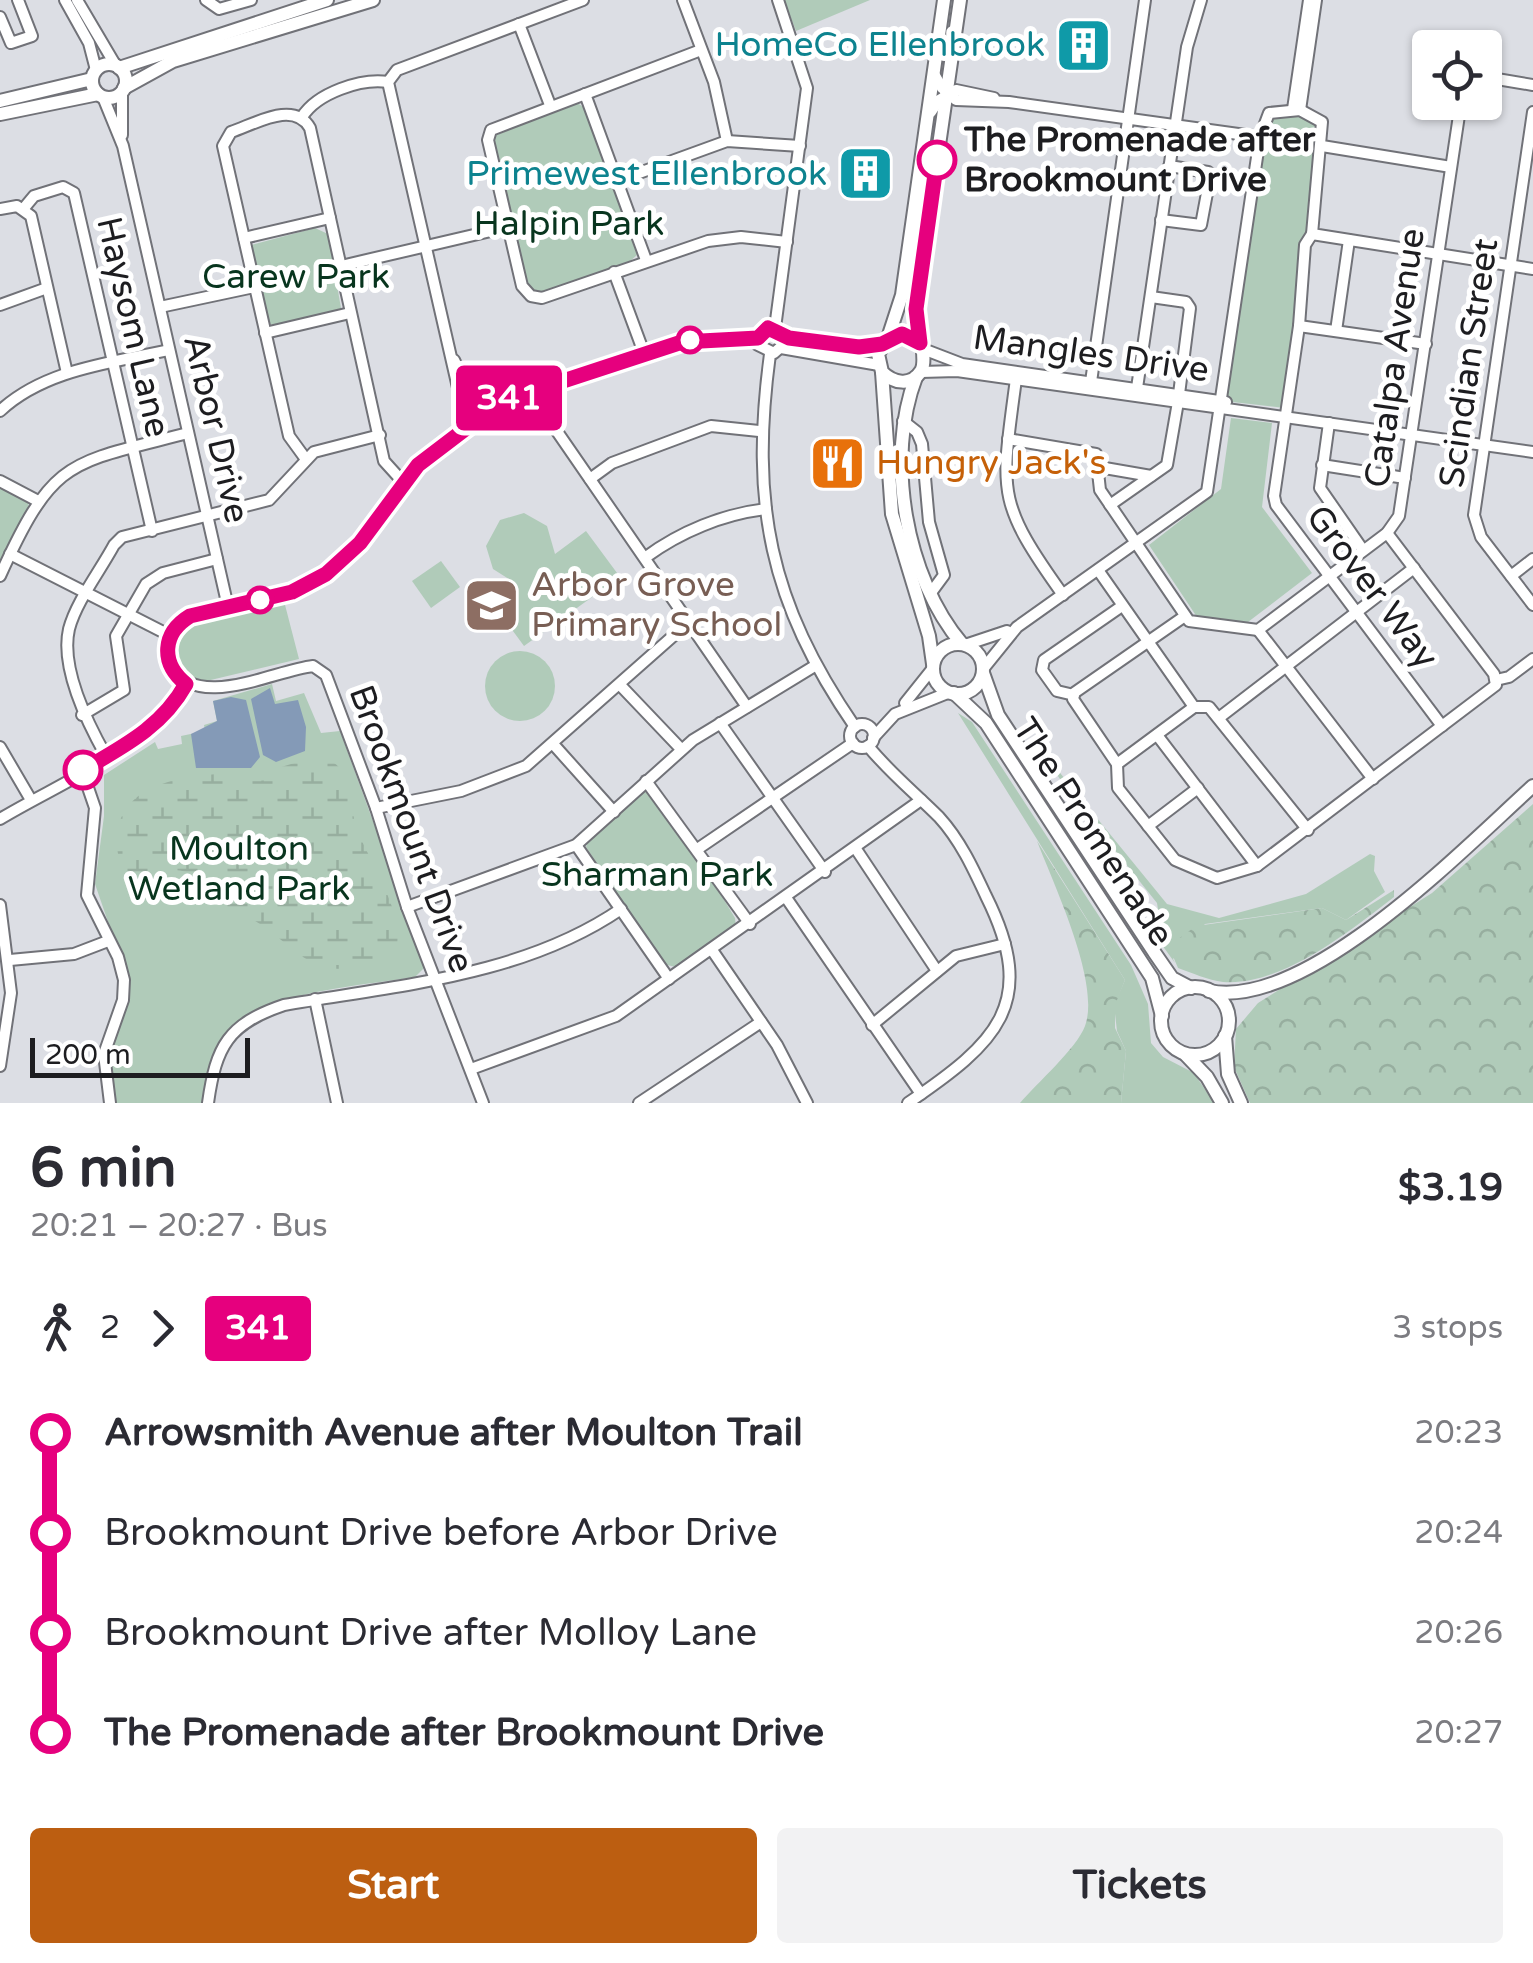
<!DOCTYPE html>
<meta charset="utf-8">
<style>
:root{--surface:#fff;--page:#f2f2f3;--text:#2b2b33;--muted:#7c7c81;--accent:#bc5e11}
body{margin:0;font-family:"Varela Round",sans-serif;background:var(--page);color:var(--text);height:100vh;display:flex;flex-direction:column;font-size:38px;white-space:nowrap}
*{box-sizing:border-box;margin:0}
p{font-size:32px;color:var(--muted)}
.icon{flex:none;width:55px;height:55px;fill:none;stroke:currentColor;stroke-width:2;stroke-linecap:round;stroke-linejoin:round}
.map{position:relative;height:1103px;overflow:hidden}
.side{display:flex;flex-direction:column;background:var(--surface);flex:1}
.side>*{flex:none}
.badge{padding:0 20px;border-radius:8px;font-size:35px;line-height:65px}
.tools{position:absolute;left:1412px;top:30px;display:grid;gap:20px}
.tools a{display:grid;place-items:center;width:90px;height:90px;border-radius:10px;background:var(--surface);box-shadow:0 2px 8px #0004;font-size:50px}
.scale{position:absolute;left:30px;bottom:25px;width:220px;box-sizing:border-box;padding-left:10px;border:5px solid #1d1d20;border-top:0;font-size:28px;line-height:35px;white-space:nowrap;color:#1d1d20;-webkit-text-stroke:8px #fff;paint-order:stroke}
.map>.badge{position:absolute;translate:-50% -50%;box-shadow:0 0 0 5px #fff}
.legs{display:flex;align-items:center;gap:15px;height:110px;padding:0 30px;font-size:32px}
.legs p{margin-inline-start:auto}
.headline{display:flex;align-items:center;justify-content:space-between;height:170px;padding:0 30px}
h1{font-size:55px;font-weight:700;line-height:75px}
.primary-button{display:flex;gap:20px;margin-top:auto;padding:20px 30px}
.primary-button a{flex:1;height:115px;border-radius:10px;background:var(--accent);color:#fff;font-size:40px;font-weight:700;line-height:115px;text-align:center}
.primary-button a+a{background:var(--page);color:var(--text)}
ul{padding:0 30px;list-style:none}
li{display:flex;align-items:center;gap:35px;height:100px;font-size:38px}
li i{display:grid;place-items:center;width:15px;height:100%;margin:0 12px;background:currentColor}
li i::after{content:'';width:25px;height:25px;margin:-12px;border:8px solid;border-radius:50%;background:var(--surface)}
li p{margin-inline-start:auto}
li:first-child i{background:linear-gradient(#0000 50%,currentColor 0)}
li:last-child i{background:linear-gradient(currentColor 50%,#0000 0)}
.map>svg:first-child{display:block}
</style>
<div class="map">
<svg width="1533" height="1103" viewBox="0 0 1533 1103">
<defs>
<pattern id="forest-crowns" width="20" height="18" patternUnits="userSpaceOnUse" patternTransform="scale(2.5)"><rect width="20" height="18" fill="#b0cbb9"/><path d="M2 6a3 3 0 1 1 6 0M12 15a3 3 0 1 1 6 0" fill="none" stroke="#97ae9f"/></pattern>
<pattern id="wetland-marsh" width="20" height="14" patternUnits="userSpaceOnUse" patternTransform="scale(2.5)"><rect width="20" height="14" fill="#b0cbb9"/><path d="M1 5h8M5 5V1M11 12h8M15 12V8" fill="none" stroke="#97ae9f"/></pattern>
</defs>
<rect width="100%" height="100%" fill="#dcdee4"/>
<g fill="#b0cbb9">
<polygon points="784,0 870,0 796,31"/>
<polygon points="576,102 586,109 637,255 628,263 537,294 527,287 492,137"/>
<polygon points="1293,109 1322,122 1285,408 1224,401 1265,117"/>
<polygon points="315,228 328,234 341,308 336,313 273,326 266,320 249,254 251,245"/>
<polygon points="1231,418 1272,423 1262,507 1312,573 1248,622 1197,617 1149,545 1221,489"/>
<polygon points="0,485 28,500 29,510 0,568"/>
<polygon points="524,513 547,526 555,554 586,531 620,577 524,646 491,601 515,583 493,569 486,546 500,520"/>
<polygon points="441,561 460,587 431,608 412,581"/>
<path d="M284,601L299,659L198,683L176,671L170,652C189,609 242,610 284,601Z"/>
<circle cx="520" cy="686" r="35"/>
<path d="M272,684L276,701L304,693L321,733L340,731L426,966L415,977C362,986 258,991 224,1036C210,1055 207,1081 203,1103H114L109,1052L128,1000L127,977L95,884L104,816V775L155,742L158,749L182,744L181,736L205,731L204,725L217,721L213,701Z"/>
<polygon points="958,713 972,722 1131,965 1148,1004 1151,1043 1163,1057 1194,1073 1214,1103 1121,1103 1126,1051 1117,1031 1114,1005 1125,980"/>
<polygon points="1034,741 1167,904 1219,918 1306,894 1370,854 1375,856 1374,871 1385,892 1346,920 1322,908 1205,924 1173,959 1175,963 1149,927 1159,916 1157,903 1073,798"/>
<polygon points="646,791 696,853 735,918 736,927 680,968 663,964 586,847 589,839"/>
</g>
<g fill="url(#forest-crowns)">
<polygon points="1533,804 1533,1103 1250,1103 1234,1067 1236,1029 1258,1003 1432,893"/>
<path d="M1037,841L1125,980L1115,1005V1028L1126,1051L1121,1103H1020C1036,1084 1077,1048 1085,1026C1101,983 1053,883 1037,841Z"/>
<path d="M1394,890V897C1351,930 1281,987 1223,982C1208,980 1192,973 1178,968L1172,954L1174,942L1196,926L1322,908L1346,920Z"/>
</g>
<path fill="url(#wetland-marsh)" d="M314,757C327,757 338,763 345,775C353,790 351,811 356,827C366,857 420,935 388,960C380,966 368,967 359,968C303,975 293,942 252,919C239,911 224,907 210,902C206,880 192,869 170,870L144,890C129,881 118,864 117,846C113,775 202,774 250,773L257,781L270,780L278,768Z"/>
<g fill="#849ab7">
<polygon points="270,688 275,704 298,700 306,727 305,751 276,762 263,755 251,699"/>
<polygon points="231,697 246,700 260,757 251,768 196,768 191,734 217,721 213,701"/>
</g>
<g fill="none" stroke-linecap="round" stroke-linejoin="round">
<defs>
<g id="minor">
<polyline points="65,0 89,43 96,70"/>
<polyline points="77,0 116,66"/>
<polyline points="206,0 219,9 251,0"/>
<polyline points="683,0 714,82 727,141"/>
<polyline points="0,17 11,43 32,36 18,0"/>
<polyline points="519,24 550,105"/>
<polyline points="701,50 491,130 488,140 522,286 531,296 542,298 708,241 741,237 787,242"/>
<polyline points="933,72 942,88 956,100 1009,102 1260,137"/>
<polyline points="1485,77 1533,85"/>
<polyline points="122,91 122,135"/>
<polyline points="585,94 646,260"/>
<polyline points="103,97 123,146 228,607"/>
<polyline points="1293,109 1309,0"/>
<polyline points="1300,110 1316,0"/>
<polyline points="931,112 939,100 956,90 994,98"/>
<polyline points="1533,112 1474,515 1481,537 1533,605"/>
<path d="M302,117C317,93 361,78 388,82"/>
<polyline points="1322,146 1451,167"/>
<polyline points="617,181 727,141 800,146"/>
<polyline points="24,208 34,196 63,187 74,193 152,531"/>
<polyline points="0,209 17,206 31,216 67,373"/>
<polyline points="1161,220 1201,225 1210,177 1208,172 1169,166"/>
<polyline points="244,238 330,218"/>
<polyline points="341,266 508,227"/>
<polyline points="614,272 644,353"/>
<polyline points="1151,297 1186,302 1190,308 1179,394"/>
<polyline points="0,305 47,288"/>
<polyline points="160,307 254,287"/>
<polyline points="1299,326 1305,245 1312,234"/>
<polyline points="775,328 807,88 778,0"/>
<polyline points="1336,331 1349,240"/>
<polyline points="265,333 350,313"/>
<path d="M783,335V345L774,353L758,345L759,334L771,327C805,342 844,351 882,344"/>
<polyline points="1426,344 1299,326 1274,496 1276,505 1442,726"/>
<polyline points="781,348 879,365"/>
<polyline points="923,349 962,364 1226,402"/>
<path d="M770,354C750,503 769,602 855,727"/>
<polyline points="454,360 474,402 488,411"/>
<polyline points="921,372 957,371 1533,452"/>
<path d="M1016,379C1001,492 995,500 1063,595"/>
<polyline points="1137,388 1187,47 1201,0"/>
<polyline points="1090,389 1145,0"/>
<polyline points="538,391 545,414 747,707"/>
<path d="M0,411C45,369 112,363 169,350"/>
<polyline points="903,421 917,432 922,444 929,522 944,575 930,594"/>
<polyline points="1329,423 1320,488 1363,550"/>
<polyline points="467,427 388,82 397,70 583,0"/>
<polyline points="1008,439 1096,454 1100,490 1189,621 1258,630 1387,533 1399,516 1461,102"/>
<path d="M305,458L289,436L223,146L231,132C255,124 294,100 310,128L384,461L403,482"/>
<polyline points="1322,465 1405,478"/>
<polyline points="1099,467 1151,476"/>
<polyline points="590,479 612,463 711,426 759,431"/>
<polyline points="0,481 38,501"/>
<polyline points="1110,505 1167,465 1178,402"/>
<polyline points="10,554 169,635"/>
<path d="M646,557C680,532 723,514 766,509"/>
<polyline points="1098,570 1194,707"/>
<path d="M0,576C54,457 68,464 188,433"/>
<polyline points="1511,576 1533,559"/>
<polyline points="1185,616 1074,693 1073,699 1117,764 1118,788 1175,860 1217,878 1257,866 1496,685 1494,674 1387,533"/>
<polyline points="1258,630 1373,779"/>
<polyline points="965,645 1007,631"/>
<polyline points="983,669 1017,627 1207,492 1260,137 1269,113 1300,110 1322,122 1312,234 1533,269"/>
<polyline points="1496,680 1509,677 1533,659"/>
<polyline points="620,685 681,749"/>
<polyline points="1074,695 1057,691 1042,670 1044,660 1122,606"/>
<polyline points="905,703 933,668"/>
<polyline points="82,715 124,690 116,636 146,584 163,573 217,559"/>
<polyline points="1220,717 1414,568"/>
<polyline points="720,723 825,872"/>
<circle cx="862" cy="736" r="12"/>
<polyline points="1157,735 1257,866"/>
<polyline points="873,738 895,714 950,692"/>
<polyline points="554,745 614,812"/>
<path d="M868,746C889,772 915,793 939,817C960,840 973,868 986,896C1040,1004 996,1043 908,1103"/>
<polyline points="0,747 31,800"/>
<path d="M106,756C88,724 60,668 69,629C76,602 100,571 114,545L122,537L269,500L314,452L380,435"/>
<polyline points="1117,764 1194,707 1209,707 1308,830"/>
<polyline points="82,770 95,808 87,895 118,957 124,980 123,1000 104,1054 110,1103"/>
<polyline points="646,781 750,924"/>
<polyline points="376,808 461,791 526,766 689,622"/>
<path d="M0,819C63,781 149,749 186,684"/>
<polyline points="1148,826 1198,788"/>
<polyline points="576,845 669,979"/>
<polyline points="699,848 853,743"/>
<polyline points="856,849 937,971"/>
<polyline points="787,899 921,1094"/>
<polyline points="0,905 11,993 0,1066"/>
<polyline points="407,907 576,845 693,740 813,667"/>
<polyline points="712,950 777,1045 807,1103"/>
<polyline points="10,960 74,954 108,941"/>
<polyline points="315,999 337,1103"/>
<polyline points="872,1025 956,956 1005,944"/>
<polyline points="471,1069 616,1016 921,800"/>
<path d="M208,1103C216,1046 228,1024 284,1005C399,985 523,976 621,909"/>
<path d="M483,1103L407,907L376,808L326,675L313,666C272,671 197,712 170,665L169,635L190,616L292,592L328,572L360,543L417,465L502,401L682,342L757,338"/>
<polyline points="639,1103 761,1022"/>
</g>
<g id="major">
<circle cx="109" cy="81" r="17"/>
<polyline points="119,68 327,0"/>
<polyline points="124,88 173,61 373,0"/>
<polyline points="0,101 92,79"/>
<polyline points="0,114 98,94"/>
<polyline points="888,338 902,295 944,0"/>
<path d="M920,343L901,335L888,338L878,354L882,372C893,383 911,387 921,371C929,359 915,317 917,297C931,198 946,99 960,0"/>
<polyline points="882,372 892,514 929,636 933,664"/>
<path d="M916,377C885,458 905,577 962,644"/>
<circle cx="958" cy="669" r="25"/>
<polyline points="983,673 998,715 1154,952 1172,978 1191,988"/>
<polyline points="954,693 986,723 1152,978 1162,1016"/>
<circle cx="1195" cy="1021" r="34"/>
<path d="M1209,991C1307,1011 1464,848 1533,786"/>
<polyline points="1225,1036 1228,1074 1241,1103"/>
<polyline points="1185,1054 1207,1077 1222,1103"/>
</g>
</defs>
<use href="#minor" stroke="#717278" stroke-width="14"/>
<use href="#major" stroke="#717278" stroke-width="16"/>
<use href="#minor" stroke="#fff" stroke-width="10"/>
<use href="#major" stroke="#fff" stroke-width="12"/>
</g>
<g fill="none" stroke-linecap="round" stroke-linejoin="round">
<defs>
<path id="line-1" d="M83,770C124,746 162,727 186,684C160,663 162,633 190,616L292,592L326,574L360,543L418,465L502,401L682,342L758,338L768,328L789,338L859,347L882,344L902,334L920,343L916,309L937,160"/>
</defs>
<use href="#line-1" stroke="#fff" stroke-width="22"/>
<use href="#line-1" stroke="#e6007e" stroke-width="15"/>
</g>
<defs>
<symbol id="building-square" viewBox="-11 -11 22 22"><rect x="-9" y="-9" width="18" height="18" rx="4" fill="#0f9aa8" stroke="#fff"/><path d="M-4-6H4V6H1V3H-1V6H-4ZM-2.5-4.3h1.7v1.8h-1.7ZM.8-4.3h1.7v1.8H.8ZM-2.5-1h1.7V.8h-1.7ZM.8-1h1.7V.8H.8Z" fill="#fff"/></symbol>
<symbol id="restaurant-square" viewBox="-11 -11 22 22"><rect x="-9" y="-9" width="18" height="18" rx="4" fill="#e8710a" stroke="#fff"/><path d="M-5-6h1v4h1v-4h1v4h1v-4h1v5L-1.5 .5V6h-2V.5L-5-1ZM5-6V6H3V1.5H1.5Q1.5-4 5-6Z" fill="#fff"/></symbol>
<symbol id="school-square" viewBox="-11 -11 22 22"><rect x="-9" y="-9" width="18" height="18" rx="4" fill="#8d6e63" stroke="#fff"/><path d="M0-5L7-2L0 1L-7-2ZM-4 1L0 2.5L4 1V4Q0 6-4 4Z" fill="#fff"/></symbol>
</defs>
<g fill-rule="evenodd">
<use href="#building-square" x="1052" y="14" width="63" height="63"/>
<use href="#building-square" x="834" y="142" width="63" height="63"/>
<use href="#restaurant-square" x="806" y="432" width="63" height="63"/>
<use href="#school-square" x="460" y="574" width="63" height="63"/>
</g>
<g fill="#fff" stroke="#e6007e" stroke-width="5">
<circle cx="937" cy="160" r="18"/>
<circle cx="690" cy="340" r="12"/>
<circle cx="260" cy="600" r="12"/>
<circle cx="83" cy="770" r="18"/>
</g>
<g text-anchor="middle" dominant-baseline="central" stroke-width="10" stroke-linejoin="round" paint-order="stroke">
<g font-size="35" fill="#0d838f" stroke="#fff" text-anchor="end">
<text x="1045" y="45">HomeCo Ellenbrook</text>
<text x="827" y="174">Primewest Ellenbrook</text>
</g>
<g font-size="35" font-weight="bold" fill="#1d1d20" stroke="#fff" text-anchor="start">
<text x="964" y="140">The Promenade after<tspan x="964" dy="40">Brookmount Drive</tspan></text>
</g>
<g font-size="35" fill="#08351e" stroke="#fff">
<text x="569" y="224">Halpin Park</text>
<text x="296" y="277">Carew Park</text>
<text x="239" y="849">Moulton<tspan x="239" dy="40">Wetland Park</tspan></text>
<text x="657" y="875">Sharman Park</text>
</g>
<g font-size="35" fill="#1d1d20" stroke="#fff">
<text transform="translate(133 327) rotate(77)">Haysom Lane</text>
<text transform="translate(1091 354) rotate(8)">Mangles Drive</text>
<text transform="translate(1395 358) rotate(-82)">Catalpa Avenue</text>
<text transform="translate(1469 363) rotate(-82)">Scindian Street</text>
<text transform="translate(216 429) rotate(77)">Arbor Drive</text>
<text transform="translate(1372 587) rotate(53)">Grover Way</text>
<text transform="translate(411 829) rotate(70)">Brookmount Drive</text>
<text transform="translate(1093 832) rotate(57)">The Promenade</text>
</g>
<g font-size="35" fill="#c56008" stroke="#fff" text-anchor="start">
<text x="876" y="463">Hungry Jack's</text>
</g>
<g font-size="35" fill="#785e54" stroke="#fff" text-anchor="start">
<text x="531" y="585">Arbor Grove<tspan x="531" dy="40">Primary School</tspan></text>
</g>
</g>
</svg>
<div class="tools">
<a><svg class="icon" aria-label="locate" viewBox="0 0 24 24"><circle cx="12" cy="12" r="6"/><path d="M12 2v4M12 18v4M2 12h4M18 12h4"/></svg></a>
</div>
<div class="scale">200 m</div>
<b class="badge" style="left:509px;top:398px;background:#e6007e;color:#fff">341</b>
</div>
<section class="side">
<div class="headline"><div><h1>6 min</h1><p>20:21 – 20:27 · Bus</p></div><b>$3.19</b></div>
<div class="legs"><svg class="icon" aria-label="walk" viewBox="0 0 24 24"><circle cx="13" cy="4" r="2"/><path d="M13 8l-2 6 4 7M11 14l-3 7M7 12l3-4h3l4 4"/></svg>2<svg class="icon" aria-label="forward" viewBox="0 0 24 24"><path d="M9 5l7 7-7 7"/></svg><b class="badge" style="background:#e6007e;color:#fff">341</b><p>3 stops</p></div>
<ul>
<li><i style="color:#e6007e"></i><b>Arrowsmith Avenue after Moulton Trail</b><p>20:23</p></li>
<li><i style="color:#e6007e"></i><span>Brookmount Drive before Arbor Drive</span><p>20:24</p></li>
<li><i style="color:#e6007e"></i><span>Brookmount Drive after Molloy Lane</span><p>20:26</p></li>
<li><i style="color:#e6007e"></i><b>The Promenade after Brookmount Drive</b><p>20:27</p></li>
</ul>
<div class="primary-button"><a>Start</a><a>Tickets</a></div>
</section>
